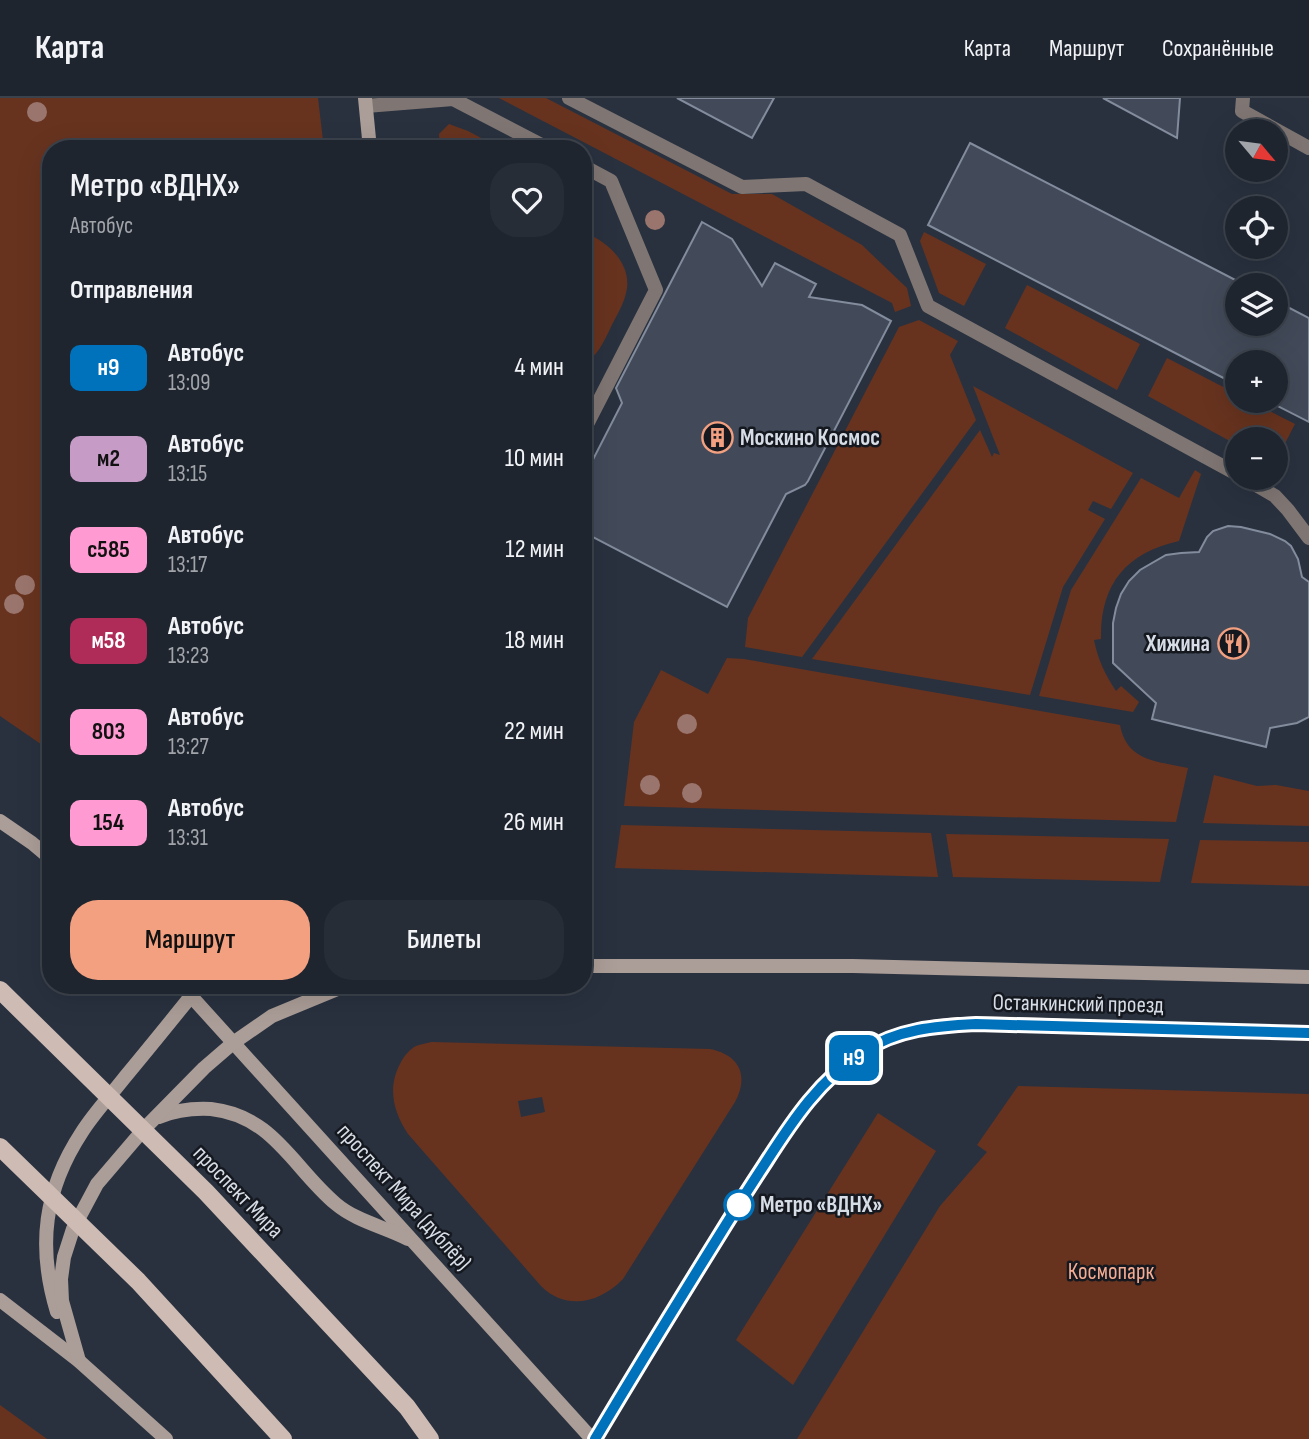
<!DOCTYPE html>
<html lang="ru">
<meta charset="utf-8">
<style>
:root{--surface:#1f252f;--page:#272d37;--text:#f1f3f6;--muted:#a1a5aa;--line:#3c424b;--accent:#f3a081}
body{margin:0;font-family:"Sofia Sans Condensed",sans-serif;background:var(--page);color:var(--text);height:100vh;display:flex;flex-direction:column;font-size:26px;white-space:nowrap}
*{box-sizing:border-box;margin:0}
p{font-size:23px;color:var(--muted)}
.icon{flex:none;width:38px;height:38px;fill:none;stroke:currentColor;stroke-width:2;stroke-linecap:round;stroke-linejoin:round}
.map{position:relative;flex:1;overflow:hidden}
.details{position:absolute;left:42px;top:42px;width:550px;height:854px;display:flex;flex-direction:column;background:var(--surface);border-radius:28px;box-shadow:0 7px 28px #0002,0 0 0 2px var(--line)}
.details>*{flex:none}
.badge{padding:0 14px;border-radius:10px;font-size:24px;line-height:46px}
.needle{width:46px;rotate:119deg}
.fabs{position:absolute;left:1225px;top:21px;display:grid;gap:14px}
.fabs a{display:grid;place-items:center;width:63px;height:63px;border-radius:50%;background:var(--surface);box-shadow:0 7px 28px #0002,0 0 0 2px var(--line);font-size:35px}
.map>.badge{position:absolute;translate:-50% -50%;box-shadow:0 0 0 4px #fff}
h2{padding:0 28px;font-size:26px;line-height:63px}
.round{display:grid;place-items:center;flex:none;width:74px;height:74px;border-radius:28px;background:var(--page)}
.overview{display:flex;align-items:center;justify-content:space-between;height:119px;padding:0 28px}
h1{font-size:33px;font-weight:600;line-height:52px}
.button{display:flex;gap:14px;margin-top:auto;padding:14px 28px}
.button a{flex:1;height:80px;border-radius:28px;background:var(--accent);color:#111;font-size:28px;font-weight:600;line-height:80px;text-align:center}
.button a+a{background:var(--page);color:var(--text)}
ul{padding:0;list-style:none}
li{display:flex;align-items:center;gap:21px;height:91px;padding:0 28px}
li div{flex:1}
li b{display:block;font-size:26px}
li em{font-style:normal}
li .badge{min-width:77px;font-weight:700;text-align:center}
header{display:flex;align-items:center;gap:42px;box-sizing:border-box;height:98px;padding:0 35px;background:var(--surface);border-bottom:2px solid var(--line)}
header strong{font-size:33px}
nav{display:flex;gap:38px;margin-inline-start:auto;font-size:24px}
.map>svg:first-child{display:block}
</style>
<header>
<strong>Карта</strong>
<nav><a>Карта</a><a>Маршрут</a><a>Сохранённые</a></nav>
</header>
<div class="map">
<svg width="1309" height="1341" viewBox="0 0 1309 1341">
<rect width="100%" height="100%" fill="#29313f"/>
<g fill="#67331f" fill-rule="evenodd">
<polygon points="0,0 318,0 324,51 51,51 51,653 0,618"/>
<polygon points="499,0 546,0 732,96 772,96 862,147 907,190 911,208 895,214 892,205"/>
<polygon points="449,26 468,33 502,51 440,51 439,36"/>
<polygon points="924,134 986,166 964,208 939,195 920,143"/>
<path d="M592,138C611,147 630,167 627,190C625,205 616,218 610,231C604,243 599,255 588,263L583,261V156Z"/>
<polygon points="1027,187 1140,246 1117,292 1005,230"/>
<polygon points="919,222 958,243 950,257 976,322 802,559 745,549 748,520 899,229"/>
<polygon points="1167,260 1237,296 1237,303 1250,303 1295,326 1276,363 1276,341 1237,341 1237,347 1148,298"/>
<polygon points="973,288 1133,375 1111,411 1093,403 1088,412 1105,421 1063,489 1030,597 812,561 980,332 992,359 994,355 1000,357"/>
<path d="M1195,372L1201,376L1179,443C1126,455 1100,486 1101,541L1094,542C1098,562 1105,576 1116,593L1121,588L1139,604L1133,614L1039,598L1071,492L1141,380L1179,400Z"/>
<path d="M727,560L744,561L1120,627C1127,664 1157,663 1188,670L1176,724L624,708L634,624L661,572L708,596Z"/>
<polygon points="1214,677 1257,688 1276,687 1309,693 1309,728 1203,725"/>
<polygon points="621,727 931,735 938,779 615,770"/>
<polygon points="946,736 1169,741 1160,784 953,779"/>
<polygon points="1200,742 1309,744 1309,788 1191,785"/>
<path d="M432,944L710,951C740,957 749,978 735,1004L623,1181C600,1205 566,1213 541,1188L408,1036C393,1013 387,989 401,964C404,958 410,951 416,948C421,946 427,945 432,944ZM542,999L545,1014L521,1019L518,1003Z"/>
<polygon points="1018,988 1309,996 1309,1341 797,1341 940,1108 987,1054 977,1047"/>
<polygon points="878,1015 936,1053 793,1287 736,1242"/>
<polygon points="0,1307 47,1341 0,1341"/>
</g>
<g fill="#424a59" stroke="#828c9c" stroke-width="2">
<polygon points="677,0 774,0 752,40"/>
<polygon points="1103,0 1180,0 1177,40"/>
<polygon points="970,45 1245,187 1237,187 1237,226 1276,226 1276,203 1309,220 1309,324 1268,303 1276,303 1276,264 1237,264 1237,287 928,127"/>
<polygon points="702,124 732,141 762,188 775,165 816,186 809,199 862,207 891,223 808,383 805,387 786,396 727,509 583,434 583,381 622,305 616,290"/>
<polygon points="1228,428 1241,429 1270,436 1285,443 1291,448 1298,461 1302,479 1309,484 1309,619 1297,625 1270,630 1266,649 1152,621 1156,605 1113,565 1113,525 1116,510 1121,496 1129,483 1140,472 1166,457 1181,455 1199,454 1207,439 1213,433"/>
</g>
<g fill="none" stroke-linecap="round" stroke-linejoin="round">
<g stroke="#7f7673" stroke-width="14">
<polyline points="569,0 742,89 806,86 900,137 928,208 1237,376"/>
<polyline points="1243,0 1242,13 1309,50"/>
<polyline points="366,8 453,1 549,51"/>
<polyline points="583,68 611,83 656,192 583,334"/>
<polyline points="1244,380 1275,398 1288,412 1309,440"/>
</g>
<g stroke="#ab9d97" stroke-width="14">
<polyline points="365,0 370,51"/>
<polyline points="0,723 32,745 51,761"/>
<polyline points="583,868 853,868 1309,879"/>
<polyline points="181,887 592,1341"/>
<path d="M159,1019C176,1012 192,1010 211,1011C274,1018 293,1070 336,1106C356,1123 385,1129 408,1141"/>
<polyline points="0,1202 79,1263 166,1341"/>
<path d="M57,1214C37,1148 44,1092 82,1034C94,1015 111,997 125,979C150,949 175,918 200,887"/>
<polyline points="79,1263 62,1203 61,1181 64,1159 73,1131 97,1086 144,1031 204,970 233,945 272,918 347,887"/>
<path d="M595,1341C632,1279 670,1217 708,1156C726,1126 745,1096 764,1067C798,1014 836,958 898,937C947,920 1014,926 1066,928C1147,930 1228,932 1309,935"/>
</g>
<g stroke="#cdbbb4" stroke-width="18">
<polyline points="0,892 206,1094 407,1309 430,1341"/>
<polyline points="0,1049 138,1183 283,1341"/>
</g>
</g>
<g fill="#9a756d">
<circle cx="37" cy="14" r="10"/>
<circle cx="655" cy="122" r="10"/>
<circle cx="25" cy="487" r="10"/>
<circle cx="14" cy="506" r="10"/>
<circle cx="687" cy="626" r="10"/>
<circle cx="650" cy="687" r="10"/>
<circle cx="692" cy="695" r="10"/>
</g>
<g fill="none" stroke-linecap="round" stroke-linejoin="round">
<defs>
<path id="line" d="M595,1341C635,1274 676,1207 717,1141C733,1115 749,1090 766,1064C793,1022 820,981 864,953C898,931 936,928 976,926L1309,935"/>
</defs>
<use href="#line" stroke="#fff" stroke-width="16"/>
<use href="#line" stroke="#0072bc" stroke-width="10"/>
</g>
<defs>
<symbol id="building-ring" viewBox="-11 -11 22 22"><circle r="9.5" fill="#15191f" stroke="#f3a081" stroke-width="1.5"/><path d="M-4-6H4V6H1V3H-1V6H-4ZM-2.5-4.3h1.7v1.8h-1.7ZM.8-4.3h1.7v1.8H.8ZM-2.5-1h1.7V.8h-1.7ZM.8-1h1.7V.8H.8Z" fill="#f3a081"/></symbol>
<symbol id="restaurant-ring" viewBox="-11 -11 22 22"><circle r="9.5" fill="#15191f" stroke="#f3a081" stroke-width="1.5"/><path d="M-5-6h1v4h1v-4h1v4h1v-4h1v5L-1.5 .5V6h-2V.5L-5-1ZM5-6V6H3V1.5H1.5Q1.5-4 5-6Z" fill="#f3a081"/></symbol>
</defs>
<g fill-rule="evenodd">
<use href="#building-ring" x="700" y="322" width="35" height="35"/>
<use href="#restaurant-ring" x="1216" y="528" width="35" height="35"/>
</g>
<circle fill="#fff" stroke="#0072bc" stroke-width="3.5" cx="739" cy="1107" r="14"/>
<g text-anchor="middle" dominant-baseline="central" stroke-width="5" stroke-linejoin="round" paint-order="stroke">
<g font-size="23" font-weight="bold" fill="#d7dde6" stroke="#15191f" text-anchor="start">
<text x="740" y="340">Москино Космос</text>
<text x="1210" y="546" text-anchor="end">Хижина</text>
</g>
<g font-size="23" fill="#d7dde6" stroke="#15191f">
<text transform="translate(1078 906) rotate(1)">Останкинский проезд</text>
<text transform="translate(238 1094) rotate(46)">проспект Мира</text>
<text transform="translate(404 1099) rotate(48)">проспект Мира (дублёр)</text>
</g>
<g font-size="23" font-weight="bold" fill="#d7dde6" stroke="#15191f" text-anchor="start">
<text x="760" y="1107">Метро «ВДНХ»</text>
</g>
<g font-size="23" fill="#f7ad93" stroke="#15191f">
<text x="1111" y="1174">Космопарк</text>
</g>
</g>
</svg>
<div class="fabs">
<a><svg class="needle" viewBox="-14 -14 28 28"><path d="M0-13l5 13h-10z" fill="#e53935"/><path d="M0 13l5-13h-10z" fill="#a1a5aa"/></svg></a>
<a><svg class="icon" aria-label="locate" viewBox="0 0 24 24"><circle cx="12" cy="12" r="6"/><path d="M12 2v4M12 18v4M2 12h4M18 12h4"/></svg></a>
<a><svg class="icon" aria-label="layers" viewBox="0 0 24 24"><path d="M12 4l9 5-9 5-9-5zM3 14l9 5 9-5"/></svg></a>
<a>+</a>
<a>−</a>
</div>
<b class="badge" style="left:854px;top:960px;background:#0072bc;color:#fff">н9</b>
<section class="details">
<div class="overview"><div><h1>Метро «ВДНХ»</h1><p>Автобус</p></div><a class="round"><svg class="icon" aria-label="heart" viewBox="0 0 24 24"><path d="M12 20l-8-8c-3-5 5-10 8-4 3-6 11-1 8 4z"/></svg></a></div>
<h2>Отправления</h2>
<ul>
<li><span class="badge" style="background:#0072bc;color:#fff">н9</span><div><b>Автобус</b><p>13:09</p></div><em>4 мин</em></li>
<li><span class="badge" style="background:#c69bc6;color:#111">м2</span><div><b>Автобус</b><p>13:15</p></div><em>10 мин</em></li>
<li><span class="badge" style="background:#ff9ad2;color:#111">с585</span><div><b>Автобус</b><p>13:17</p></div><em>12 мин</em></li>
<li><span class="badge" style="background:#af2b58;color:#fff">м58</span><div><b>Автобус</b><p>13:23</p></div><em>18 мин</em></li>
<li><span class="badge" style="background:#ff9ad2;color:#111">803</span><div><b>Автобус</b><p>13:27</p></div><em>22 мин</em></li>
<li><span class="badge" style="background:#ff9ad2;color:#111">154</span><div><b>Автобус</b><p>13:31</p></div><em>26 мин</em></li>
</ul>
<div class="button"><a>Маршрут</a><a>Билеты</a></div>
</section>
</div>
